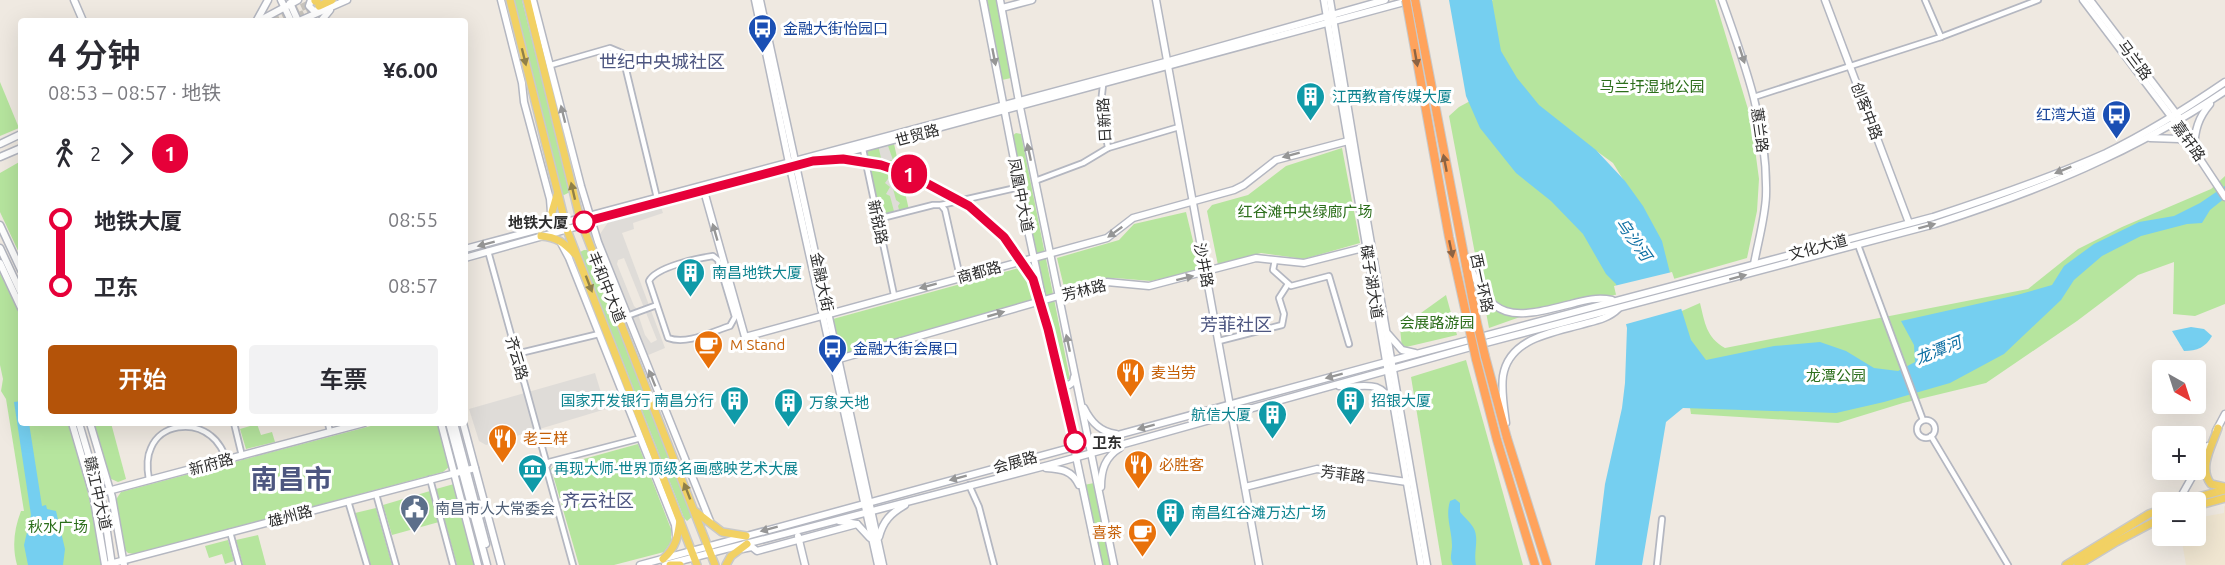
<!DOCTYPE html>
<html lang="zh">
<meta charset="utf-8">
<style>
:root{--surface:#fff;--page:#f2f2f3;--text:#2b2b33;--muted:#7c7c81;--accent:#b45309}
body{margin:0;font-family:Ubuntu,"Noto Sans SC",sans-serif;background:var(--page);color:var(--text);height:100vh;display:flex;flex-direction:column;font-size:22px;white-space:nowrap}
*{box-sizing:border-box;margin:0}
p{font-size:20px;color:var(--muted)}
.icon{flex:none;width:33px;height:33px;fill:none;stroke:currentColor;stroke-width:2;stroke-linecap:round;stroke-linejoin:round}
.map{position:relative;flex:1;overflow:hidden}
.details{position:absolute;left:18px;top:18px;width:450px;height:408px;display:flex;flex-direction:column;background:var(--surface);border-radius:6px;box-shadow:0 6px 24px #0002}
.details>*{flex:none}
.badge{padding:0 12px;border-radius:20px;font-size:21px;line-height:39px}
.needle{width:39px;rotate:141deg}
.fabs{position:absolute;left:2152px;top:360px;display:grid;gap:12px}
.fabs a{display:grid;place-items:center;width:54px;height:54px;border-radius:6px;background:var(--surface);box-shadow:0 6px 24px #0002;font-size:30px}
.map>.badge{position:absolute;translate:-50% -50%;box-shadow:0 0 0 3px #fff}
.legs{display:flex;align-items:center;gap:9px;height:66px;padding:0 30px;font-size:20px}
.legs p{margin-inline-start:auto}
.overview{display:flex;align-items:center;justify-content:space-between;height:102px;padding:0 30px}
h1{font-size:33px;font-weight:600;line-height:45px}
.cta{display:flex;gap:12px;margin-top:auto;padding:12px 30px}
.cta a{flex:1;height:69px;border-radius:6px;background:var(--accent);color:#fff;font-size:24px;font-weight:600;line-height:69px;text-align:center}
.cta a+a{background:var(--page);color:var(--text)}
ul{padding:0 30px;list-style:none}
li{display:flex;align-items:center;gap:21px;height:66px;font-size:22px}
li i{display:grid;place-items:center;width:9px;height:100%;margin:0 8px;background:currentColor}
li i::after{content:'';width:15px;height:15px;margin:-8px;border:4px solid;border-radius:50%;background:var(--surface)}
li p{margin-inline-start:auto}
li:first-child i{background:linear-gradient(#0000 50%,currentColor 0)}
li:last-child i{background:linear-gradient(currentColor 50%,#0000 0)}
.map>svg:first-child{display:block}
</style>
<div class="map">
<svg width="2225" height="565" viewBox="0 0 2225 565">
<rect width="100%" height="100%" fill="#efe9e1"/>
<polygon fill="#f0e6d1" points="2224,506 2225,506 2225,565 2186,565 2181,536 2196,536 2196,518 2224,513"/>
<g fill="#b6e59e">
<polygon points="514,0 522,0 570,192 564,195 561,194"/>
<polygon points="987,0 996,0 1011,78 1002,80"/>
<polygon points="1493,0 1715,0 1751,119 1759,179 1757,211 1747,258 1670,280 1648,220 1613,163 1536,107 1506,72 1487,3"/>
<polygon points="0,82 19,128 0,136"/>
<polygon points="1472,100 1561,199 1623,293 1520,317 1489,328 1449,116 1459,107"/>
<polygon points="1016,133 1021,134 1070,379 1061,381 1012,136"/>
<polygon points="894,144 909,210 881,217 866,151"/>
<polygon points="1342,148 1360,243 1304,259 1261,253 1218,265 1207,211 1212,205 1248,195 1286,166"/>
<polygon points="21,161 21,257 0,212 0,173"/>
<path d="M2225,176V304L2195,316L2173,314L2174,262L2138,275L2077,321L1986,383L1903,403L1838,423L1691,414L1675,314L1700,303C1705,323 1706,337 1725,348L2028,289L2078,249L2122,227L2211,189Z"/>
<polygon points="1186,212 1200,270 1151,281 1115,278 1065,291 1057,258 1119,240 1134,224"/>
<polygon points="584,250 588,250 693,516 687,521 684,518 580,252"/>
<polygon points="1030,265 1036,299 842,355 833,319"/>
<path d="M0,273L21,317V423H68C84,470 94,516 102,565H17C12,547 14,529 21,511H24L6,399L1,391L3,379L0,365Z"/>
<polygon points="1446,295 1457,335 1402,348 1400,328"/>
<polygon points="1466,360 1523,565 1442,565 1411,377"/>
<polygon points="92,423 111,423 126,479 118,482 109,478"/>
<polygon points="382,423 438,423 450,466 443,472 134,554 128,553 123,548 115,501 121,492"/>
<polygon points="257,424 261,435 272,432 275,442 246,449 240,429"/>
<polygon points="638,444 671,529 671,542 664,552 614,565 579,565 551,468"/>
<polygon points="1094,483 1111,565 1101,565 1084,485"/>
<polygon points="454,484 476,565 457,565 436,489"/>
<polygon points="430,491 439,522 392,535 383,505"/>
<polygon points="376,508 392,565 369,565 355,513"/>
<polygon points="258,535 266,565 243,565 236,540"/>
<polygon points="228,540 234,561 225,564 222,554 209,558 205,546"/>
</g>
<g fill="#dfdcd8" fill-rule="evenodd">
<polygon points="887,143 893,160 883,161 891,163 890,171 893,174 890,179 894,182 892,185 896,200 900,203 898,206 900,213 895,215 890,196 886,194 890,187 885,183 890,176 886,173 883,164 879,161 881,158 878,145"/>
<path d="M661,207L663,213L633,223L634,229L622,233L665,348L646,356L600,239V234L609,221ZM624,258L657,340L651,343L645,335L636,308L634,306L617,264L618,260Z"/>
<polygon points="595,373 606,409 486,445 479,441 469,409"/>
</g>
<g fill="#75cff0">
<polygon points="1449,0 1492,0 1501,51 1517,78 1539,105 1596,150 1625,181 1643,206 1662,241 1670,273 1691,340 1706,360 1774,346 1820,342 1846,351 1874,368 1898,371 1915,362 1914,345 1901,321 2017,295 2052,285 2064,266 2094,244 2139,222 2174,216 2200,203 2225,186 2225,198 2210,210 2202,223 2187,224 2141,236 2102,256 2074,280 2061,300 2004,354 1950,383 1884,402 1836,413 1683,408 1666,422 1642,565 1595,565 1605,484 1622,408 1625,383 1627,328 1616,284 1606,274 1583,234 1551,201 1516,173 1480,128 1466,96"/>
<path d="M2191,327L2204,329L2212,336C2206,347 2197,351 2184,351L2172,331Z"/>
<polygon points="21,401 21,423 29,423 42,506 46,505 47,509 56,511 65,549 63,565 28,565 24,545 31,515 14,402"/>
<path d="M1455,499L1460,503V512C1464,517 1470,522 1473,527C1480,538 1473,552 1476,565H1453C1449,558 1452,553 1452,546C1452,530 1445,517 1450,501Z"/>
</g>
<polygon fill="#efe9e1" points="1672,272 1684,308 1623,325 1614,286"/>
<g fill="none" stroke-linecap="round" stroke-linejoin="round">
<g stroke="#c8c4bd" stroke-width="7" stroke-dasharray="7 3.5" stroke-linecap="butt">
<polyline points="273,21 313,2"/>
<polyline points="288,21 315,8"/>
</g>
<defs>
<g id="street">
<polyline points="1941,37 2038,0"/>
<polyline points="551,65 610,48 622,53 657,198"/>
<polyline points="1754,97 1941,37 1925,0"/>
<polyline points="1108,148 1179,127"/>
<polyline points="863,149 894,295"/>
<polyline points="1035,181 1083,163 1108,148 1101,103 1103,85"/>
<polyline points="941,205 1020,187"/>
<polyline points="878,219 933,205 941,205 945,210 960,277"/>
<polyline points="1858,245 1923,420"/>
<polyline points="488,251 547,465"/>
<polyline points="1275,260 1273,270 1291,286 1329,276 1349,344"/>
<path d="M627,316L657,305L668,338C687,345 711,332 730,326L735,317L718,260L713,256C698,258 656,267 649,281L657,305"/>
<polyline points="1219,341 1282,325 1284,314 1279,298 1288,284"/>
<polyline points="516,354 599,334"/>
<circle cx="1926" cy="429" r="9"/>
<polyline points="234,423 242,456"/>
<polyline points="328,423 330,432"/>
<polyline points="1931,436 2008,565"/>
<polyline points="430,479 453,565"/>
<path d="M149,480C147,469 146,458 151,448C161,424 193,421 211,436C219,442 223,451 227,460"/>
<polyline points="969,485 979,507 994,565"/>
<polyline points="376,494 396,565"/>
<polyline points="348,501 367,565"/>
<polyline points="230,532 239,565"/>
<polyline points="573,565 546,467 549,462 641,438"/>
<polyline points="1657,565 1662,519"/>
</g>
<g id="secondary">
<polyline points="74,0 83,21"/>
<polyline points="281,0 291,21"/>
<polyline points="311,0 309,6 314,11 319,10"/>
<polyline points="501,0 522,83 524,102 550,199 551,212"/>
<polyline points="533,0 581,186 598,242 710,521"/>
<polyline points="755,0 789,163 878,565"/>
<polyline points="760,0 883,565"/>
<polyline points="983,0 1026,221 1099,565"/>
<polyline points="1000,0 1020,107 1114,565"/>
<polyline points="1156,0 1259,565"/>
<polyline points="1324,0 1421,565"/>
<polyline points="1330,0 1357,163 1427,565"/>
<path d="M1722,0C1745,64 1768,127 1766,196C1765,218 1758,242 1754,264"/>
<polyline points="1825,0 1909,223"/>
<polyline points="2083,0 2176,123 2225,197"/>
<polyline points="2090,0 2178,116"/>
<polyline points="290,3 298,21"/>
<polyline points="1002,8 1032,0"/>
<polyline points="257,20 268,0"/>
<polyline points="259,21 298,0"/>
<polyline points="299,21 347,0"/>
<polyline points="321,21 330,10"/>
<path d="M2150,138L2179,139L2194,148C2195,130 2198,118 2210,104"/>
<polyline points="0,144 21,134"/>
<polyline points="0,157 21,148"/>
<polyline points="704,191 745,337 1107,238 1133,218 1234,190 1244,185 1276,160 1348,141"/>
<polyline points="0,225 21,270"/>
<polyline points="561,243 569,258 675,525 676,535"/>
<polyline points="0,248 21,293"/>
<polyline points="465,249 1169,61 1385,0"/>
<polyline points="465,258 686,196 1408,1"/>
<path d="M1467,259C1491,323 1512,319 1571,304C1585,300 1598,297 1612,300"/>
<polyline points="0,263 21,308"/>
<polyline points="1388,334 1402,350 1415,353"/>
<polyline points="839,359 1107,282 1149,286 1256,258 1304,263 1367,247"/>
<polyline points="1059,378 1065,384 1069,385 1073,382 1074,377"/>
<path d="M1339,386C1362,389 1378,377 1392,403"/>
<path d="M1084,408C1091,422 1100,432 1116,434"/>
<polyline points="72,423 93,495 105,565"/>
<polyline points="79,423 103,505 112,565"/>
<polyline points="90,423 112,497 124,565"/>
<polyline points="441,423 478,565"/>
<polyline points="449,423 487,565"/>
<polyline points="454,423 486,544"/>
<polyline points="463,423 501,565"/>
<path d="M1506,423C1504,408 1501,391 1503,376C1509,339 1550,333 1580,325C1594,321 1608,319 1618,309"/>
<polyline points="2216,431 2225,414"/>
<path d="M1046,468C1061,469 1072,470 1079,485"/>
<polyline points="2196,469 2208,446"/>
<path d="M1101,487C1101,470 1105,457 1120,448"/>
<polyline points="1245,487 1317,469 1407,482"/>
<polyline points="93,495 364,423"/>
<polyline points="2180,502 2183,493 2196,470"/>
<polyline points="839,521 857,524 870,538"/>
<polyline points="798,536 805,565"/>
<path d="M879,537C883,521 891,513 905,505"/>
<polyline points="742,549 752,547 757,551 857,524"/>
<polyline points="106,565 475,468"/>
<path d="M640,565L1386,362L1933,217C1991,198 2050,178 2106,153C2147,133 2187,108 2225,82"/>
<path d="M665,565L1049,465L1478,345L1935,224C2040,190 2133,153 2225,91"/>
</g>
<g id="primary">
<polyline points="510,0 567,230 697,565"/>
<polyline points="527,0 580,219 715,565"/>
<polyline points="315,1 317,0"/>
<polyline points="319,6 332,0"/>
<polyline points="540,229 550,219 557,195"/>
<path d="M541,236C557,237 564,243 575,254"/>
<path d="M2218,428C2212,446 2198,468 2211,484L2225,487"/>
<polyline points="2179,502 2225,490"/>
<polyline points="2196,506 2225,498"/>
<polyline points="696,512 722,532 746,536"/>
<path d="M663,559C676,548 678,536 680,520"/>
<polyline points="670,565 680,565"/>
<polyline points="726,565 731,556 747,544"/>
<polyline points="2066,565 2149,514 2163,509"/>
<polyline points="2078,565 2116,542 2163,517"/>
</g>
<g id="highway">
<polyline points="1415,0 1477,323"/>
<polyline points="1485,356 1507,438 1547,565"/>
<polyline points="1476,359 1497,440 1535,565"/>
</g>
</defs>
<use href="#street" stroke="#b4b7c1" stroke-width="8"/>
<use href="#secondary" stroke="#b4b7c1" stroke-width="9"/>
<use href="#primary" stroke="#c9c9c9" stroke-width="10"/>
<use href="#highway" stroke="#c9c9c9" stroke-width="10"/>
<use href="#street" stroke="#fff" stroke-width="4.5"/>
<use href="#secondary" stroke="#fff" stroke-width="6"/>
<use href="#primary" stroke="#f2d163" stroke-width="7"/>
<use href="#highway" stroke="#ffa35c" stroke-width="8"/>
<defs>
<g id="highway-bridge">
<polyline points="1406,0 1449,237 1476,359"/>
<polyline points="1477,323 1485,356"/>
</g>
</defs>
<use href="#highway-bridge" stroke="#c9c9c9" stroke-width="10" stroke-linecap="butt"/>
<use href="#highway-bridge" stroke="#ffa35c" stroke-width="8"/>
</g>
<defs><path id="oneway-solid" d="M-6-.8H1V-3.2L6.5 0L1 3.2V.8H-6Z" transform="scale(1.5)"/></defs>
<g fill="#969696">
<use href="#oneway-solid" transform="translate(1742 55) rotate(72)"/>
<use href="#oneway-solid" transform="translate(994 57) rotate(79)"/>
<use href="#oneway-solid" transform="translate(563 114) rotate(-104)"/>
<use href="#oneway-solid" transform="translate(1029 152) rotate(-102)"/>
<use href="#oneway-solid" transform="translate(1291 155) rotate(165)"/>
<use href="#oneway-solid" transform="translate(2063 170) rotate(158)"/>
<use href="#oneway-solid" transform="translate(1927 226) rotate(-15)"/>
<use href="#oneway-solid" transform="translate(715 232) rotate(-106)"/>
<use href="#oneway-solid" transform="translate(1115 232) rotate(144)"/>
<use href="#oneway-solid" transform="translate(486 244) rotate(165)"/>
<use href="#oneway-solid" transform="translate(1738 277) rotate(-15)"/>
<use href="#oneway-solid" transform="translate(1185 278) rotate(-14)"/>
<use href="#oneway-solid" transform="translate(928 286) rotate(165)"/>
<use href="#oneway-solid" transform="translate(996 314) rotate(-16)"/>
<use href="#oneway-solid" transform="translate(1068 343) rotate(-102)"/>
<use href="#oneway-solid" transform="translate(1334 376) rotate(165)"/>
<use href="#oneway-solid" transform="translate(652 378) rotate(-112)"/>
<use href="#oneway-solid" transform="translate(1146 427) rotate(165)"/>
<use href="#oneway-solid" transform="translate(958 478) rotate(165)"/>
<use href="#oneway-solid" transform="translate(769 529) rotate(165)"/>
</g>
<g fill="#908048">
<use href="#oneway-solid" transform="translate(524 57) rotate(76)"/>
<use href="#oneway-solid" transform="translate(573 191) rotate(-103)"/>
<use href="#oneway-solid" transform="translate(589 284) rotate(69)"/>
<use href="#oneway-solid" transform="translate(687 491) rotate(-111)"/>
</g>
<g fill="#8c6343">
<use href="#oneway-solid" transform="translate(1416 58) rotate(80)"/>
<use href="#oneway-solid" transform="translate(1445 163) rotate(-101)"/>
<use href="#oneway-solid" transform="translate(1451 249) rotate(78)"/>
</g>
<g fill="none" stroke-linecap="round" stroke-linejoin="round">
<defs>
<polyline id="line-1" points="584,222 813,161 843,159 881,165 913,176 969,206 1004,237 1033,279 1048,329 1075,442"/>
</defs>
<use href="#line-1" stroke="#fff" stroke-width="14"/>
<use href="#line-1" stroke="#e60039" stroke-width="9"/>
</g>
<defs>
<symbol id="bus-pin" viewBox="-11 -11 22 30"><path d="M0 17L-7.5 6A9.5 9.5 0 1 1 7.5 6Z" fill="#1a4fb4" stroke="#fff"/><path d="M-5-6H5V4H4V6H2V4H-2V6H-4V4H-5ZM-3.5-4V0h7V-4ZM-3.5 1.2v1.5H-2V1.2ZM2 1.2v1.5H3.5V1.2Z" fill="#fff"/></symbol>
<symbol id="building-pin" viewBox="-11 -11 22 30"><path d="M0 17L-7.5 6A9.5 9.5 0 1 1 7.5 6Z" fill="#0f9aa8" stroke="#fff"/><path d="M-4-6H4V6H1V3H-1V6H-4ZM-2.5-4.3h1.7v1.8h-1.7ZM.8-4.3h1.7v1.8H.8ZM-2.5-1h1.7V.8h-1.7ZM.8-1h1.7V.8H.8Z" fill="#fff"/></symbol>
<symbol id="cafe-pin" viewBox="-11 -11 22 30"><path d="M0 17L-7.5 6A9.5 9.5 0 1 1 7.5 6Z" fill="#e8710a" stroke="#fff"/><path d="M-5.5-4.5H6V0H3Q3 3.5 0 3.5H-2.5Q-5.5 3.5-5.5 0ZM3-3.2v2h1.7v-2ZM-6 4.5H4V6H-6Z" fill="#fff"/></symbol>
<symbol id="restaurant-pin" viewBox="-11 -11 22 30"><path d="M0 17L-7.5 6A9.5 9.5 0 1 1 7.5 6Z" fill="#e8710a" stroke="#fff"/><path d="M-5-6h1v4h1v-4h1v4h1v-4h1v5L-1.5 .5V6h-2V.5L-5-1ZM5-6V6H3V1.5H1.5Q1.5-4 5-6Z" fill="#fff"/></symbol>
<symbol id="museum-pin" viewBox="-11 -11 22 30"><path d="M0 17L-7.5 6A9.5 9.5 0 1 1 7.5 6Z" fill="#0f9aa8" stroke="#fff"/><path d="M0-6L6-3V-2H-6V-3ZM-5-1h2V3h-2ZM-1-1h2V3h-2ZM3-1h2V3H3ZM-6 4H6V6H-6Z" fill="#fff"/></symbol>
<symbol id="civic-pin" viewBox="-11 -11 22 30"><path d="M0 17L-7.5 6A9.5 9.5 0 1 1 7.5 6Z" fill="#5c6f8a" stroke="#fff"/><path d="M-.6-6.5H3V-4.5H.6V-3L4-1V1h2V6H-6V1h2V-1L-.6-3ZM-1.2 2.5V6h2.4V2.5Z" fill="#fff"/></symbol>
</defs>
<g fill-rule="evenodd">
<use href="#bus-pin" x="746" y="12" width="33" height="45"/>
<use href="#building-pin" x="1294" y="80" width="33" height="45"/>
<use href="#bus-pin" x="2100" y="98" width="33" height="45"/>
<use href="#building-pin" x="674" y="256" width="33" height="45"/>
<use href="#cafe-pin" x="692" y="328" width="33" height="45"/>
<use href="#bus-pin" x="816" y="332" width="33" height="45"/>
<use href="#restaurant-pin" x="1114" y="356" width="33" height="45"/>
<use href="#building-pin" x="718" y="384" width="33" height="45"/>
<use href="#building-pin" x="1334" y="384" width="33" height="45"/>
<use href="#building-pin" x="772" y="386" width="33" height="45"/>
<use href="#building-pin" x="1256" y="398" width="33" height="45"/>
<use href="#restaurant-pin" x="486" y="422" width="33" height="45"/>
<use href="#restaurant-pin" x="1122" y="448" width="33" height="45"/>
<use href="#museum-pin" x="516" y="452" width="33" height="45"/>
<use href="#civic-pin" x="398" y="492" width="33" height="45"/>
<use href="#building-pin" x="1154" y="496" width="33" height="45"/>
<use href="#cafe-pin" x="1126" y="516" width="33" height="45"/>
</g>
<g fill="#fff" stroke="#e60039" stroke-width="3">
<circle cx="584" cy="222" r="10"/>
<circle cx="1075" cy="442" r="10"/>
</g>
<g text-anchor="middle" dominant-baseline="central" stroke-width="6" stroke-linejoin="round" paint-order="stroke">
<g font-size="15" fill="#164399" stroke="#fff" text-anchor="start">
<text x="783" y="28">金融大街怡园口</text>
<text x="2096" y="114" text-anchor="end">红湾大道</text>
<text x="853" y="348">金融大街会展口</text>
</g>
<g font-size="15" fill="#2e2e2e" stroke="#fff">
<text transform="translate(2135 60) rotate(53)">马兰路</text>
<text transform="translate(1867 111) rotate(69)">创客中路</text>
<text transform="translate(1104 120) rotate(-93)">日新路</text>
<text transform="translate(1760 130) rotate(82)">蕙兰路</text>
<text transform="translate(917 135) rotate(-15)">世贸路</text>
<text transform="translate(2189 141) rotate(55)">嘉轩路</text>
<text transform="translate(1021 195) rotate(79)">凤凰中大道</text>
<text transform="translate(878 222) rotate(78)">新锐路</text>
<text transform="translate(1818 247) rotate(-15)">文化大道</text>
<text transform="translate(1204 265) rotate(79)">沙井路</text>
<text transform="translate(979 272) rotate(-15)">商都路</text>
<text transform="translate(822 282) rotate(78)">金融大街</text>
<text transform="translate(1372 282) rotate(81)">碟子湖大道</text>
<text transform="translate(1482 283) rotate(78)">西一环路</text>
<text transform="translate(607 287) rotate(68)">丰和中大道</text>
<text transform="translate(1084 290) rotate(-14)">芳林路</text>
<text transform="translate(517 358) rotate(74)">齐云路</text>
<text transform="translate(1015 462) rotate(-15)">会展路</text>
<text transform="translate(211 464) rotate(-15)">新府路</text>
<text transform="translate(1343 474) rotate(8)">芳菲路</text>
<text transform="translate(98 493) rotate(77)">赣江中大道</text>
<text transform="translate(290 516) rotate(-15)">雄州路</text>
</g>
<g font-size="15" fill="#2c6e1b" stroke="#fff">
<text x="1652" y="86">马兰圩湿地公园</text>
<text x="1305" y="211">红谷滩中央绿廊广场</text>
<text x="1437" y="322">会展路游园</text>
<text x="1836" y="375">龙潭公园</text>
<text x="58" y="526">秋水广场</text>
</g>
<g font-size="15" fill="#0d838f" stroke="#fff" text-anchor="start">
<text x="1332" y="96">江西教育传媒大厦</text>
<text x="712" y="272">南昌地铁大厦</text>
<text x="714" y="400" text-anchor="end">国家开发银行 南昌分行</text>
<text x="1371" y="400">招银大厦</text>
<text x="809" y="402">万象天地</text>
<text x="1251" y="414" text-anchor="end">航信大厦</text>
<text x="554" y="468">再现大师-世界顶级名画感映艺术大展</text>
<text x="1191" y="512">南昌红谷滩万达广场</text>
</g>
<g font-size="15" font-weight="bold" fill="#2e2e2e" stroke="#fff" text-anchor="end">
<text x="568" y="222">地铁大厦</text>
<text x="1092" y="442" text-anchor="start">卫东</text>
</g>
<g font-size="15" fill="#c56008" stroke="#fff" text-anchor="start">
<text x="730" y="344">M Stand</text>
<text x="1151" y="372">麦当劳</text>
<text x="523" y="438">老三样</text>
<text x="1159" y="464">必胜客</text>
<text x="1122" y="532" text-anchor="end">喜茶</text>
</g>
<g font-size="15" fill="#4e5e75" stroke="#fff" text-anchor="start">
<text x="435" y="508">南昌市人大常委会</text>
</g>
<g font-size="16" font-style="italic" fill="#0d6fa3" stroke="#fff">
<text transform="translate(1634 239) rotate(55)">乌沙河</text>
<text transform="translate(1938 350) rotate(-22)">龙潭河</text>
</g>
<g font-size="18" fill="#4d5680" stroke="#fff">
<text x="662" y="61">世纪中央城社区</text>
<text x="1236" y="324">芳菲社区</text>
<text x="598" y="500">齐云社区</text>
</g>
<g font-size="27" font-weight="bold" fill="#4d5680" stroke="#fff">
<text x="291" y="479">南昌市</text>
</g>
</g>
</svg>
<div class="fabs">
<a><svg class="needle" viewBox="-14 -14 28 28"><path d="M0-13l5 13h-10z" fill="#e53935"/><path d="M0 13l5-13h-10z" fill="#7c7c81"/></svg></a>
<a>+</a>
<a>−</a>
</div>
<b class="badge" style="left:909px;top:174px;background:#e60039;color:#fff">1</b>
<section class="details">
<div class="overview"><div><h1>4 分钟</h1><p>08:53 – 08:57 · 地铁</p></div><b>¥6.00</b></div>
<div class="legs"><svg class="icon" aria-label="walk" viewBox="0 0 24 24"><circle cx="13" cy="4" r="2"/><path d="M13 8l-2 6 4 7M11 14l-3 7M7 12l3-4h3l4 4"/></svg>2<svg class="icon" aria-label="forward" viewBox="0 0 24 24"><path d="M9 5l7 7-7 7"/></svg><b class="badge" style="background:#e60039;color:#fff">1</b></div>
<ul>
<li><i style="color:#e60039"></i><b>地铁大厦</b><p>08:55</p></li>
<li><i style="color:#e60039"></i><b>卫东</b><p>08:57</p></li>
</ul>
<div class="cta"><a>开始</a><a>车票</a></div>
</section>
</div>
